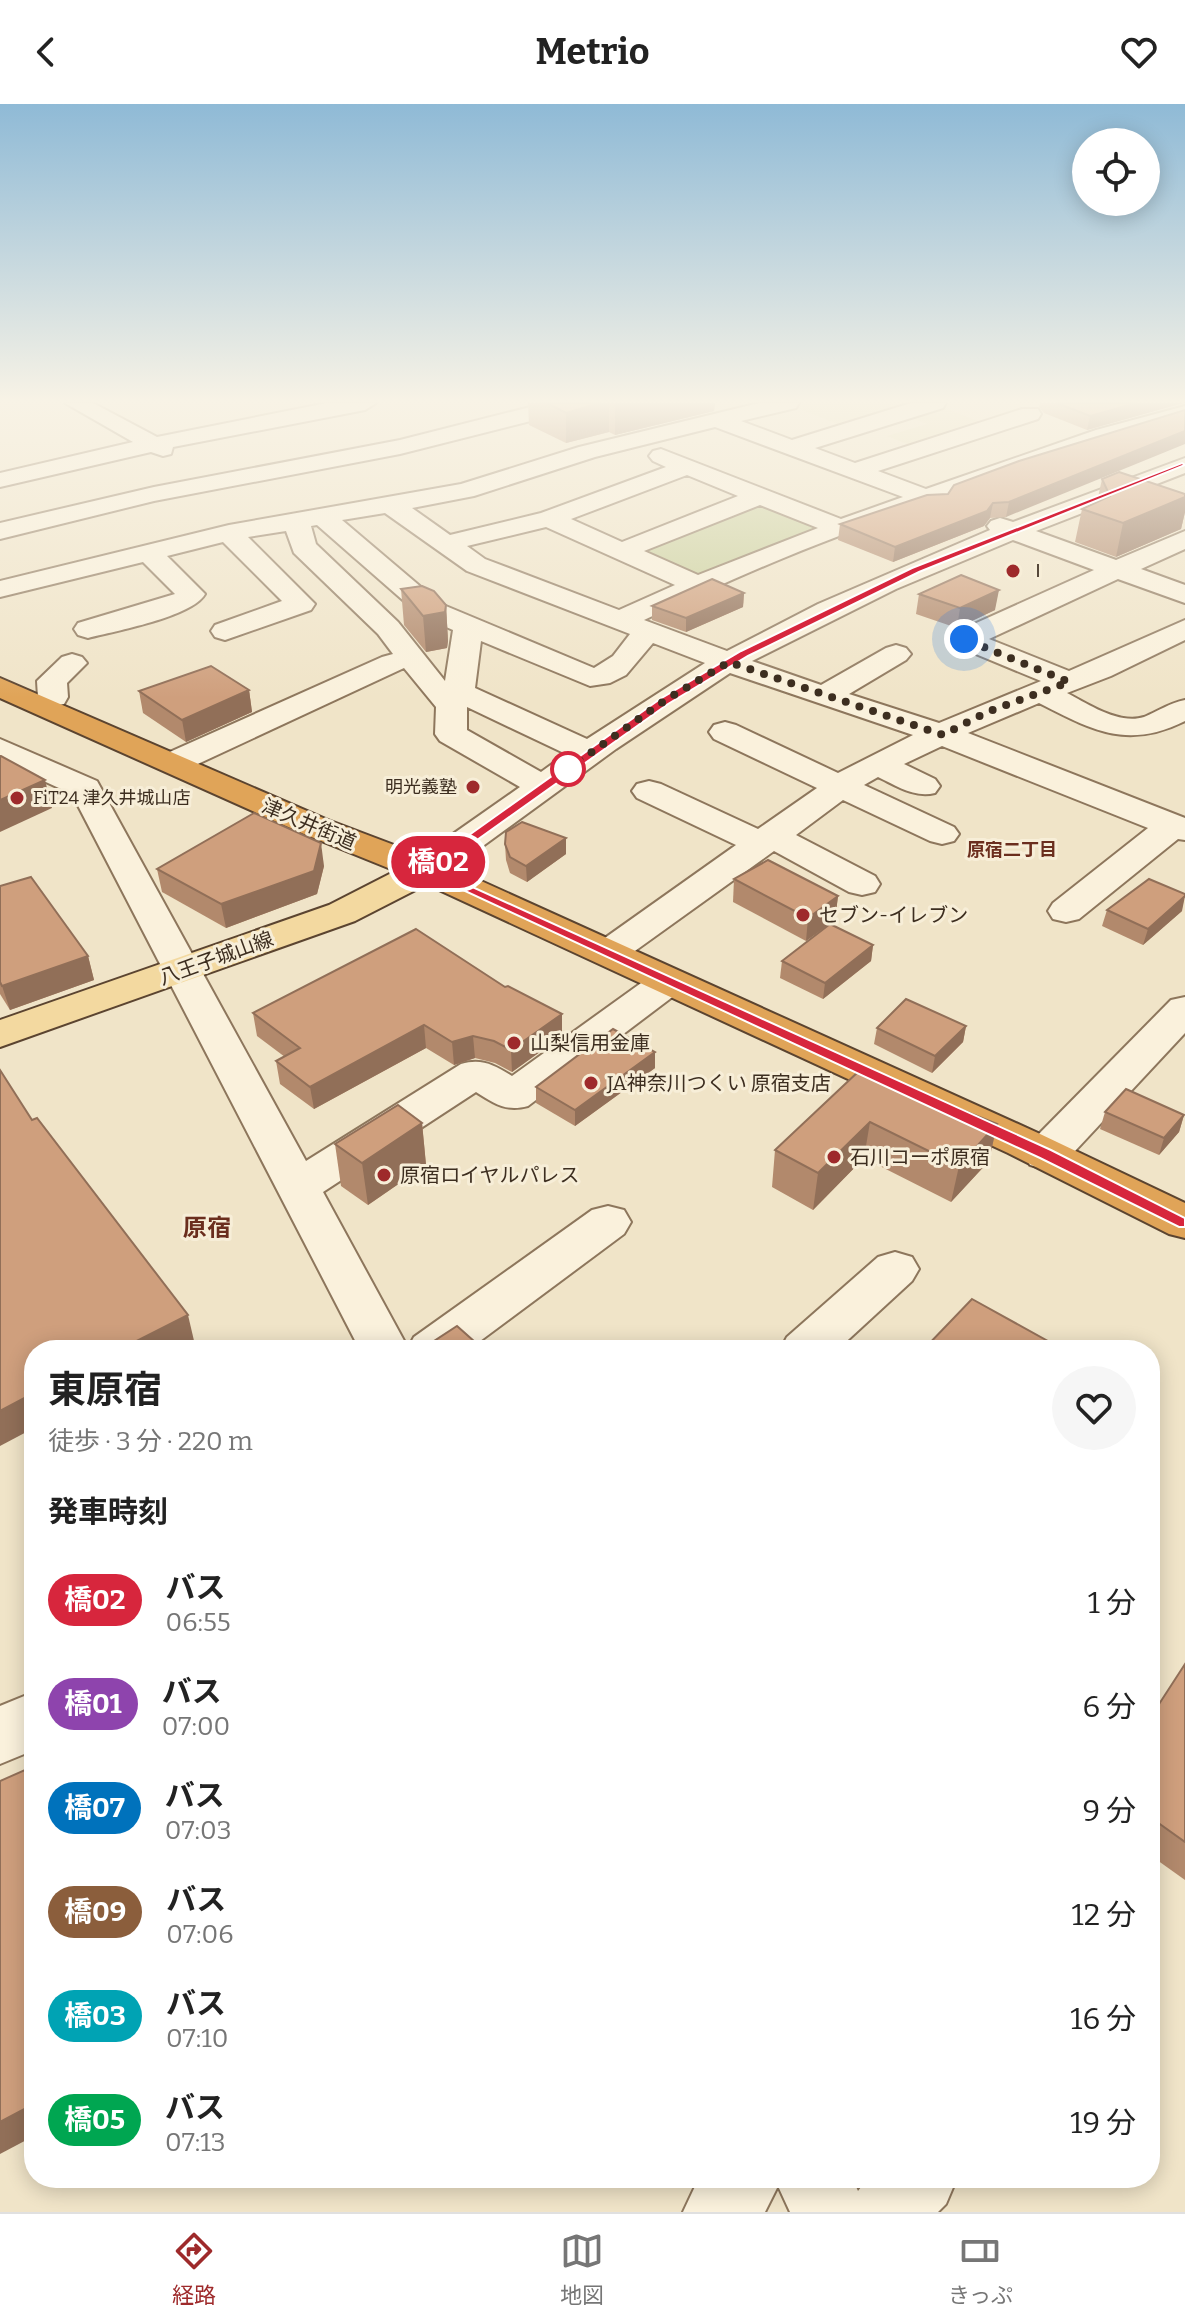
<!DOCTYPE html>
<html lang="ja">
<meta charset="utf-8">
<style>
:root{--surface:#fff;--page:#f6f6f6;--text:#222;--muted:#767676;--line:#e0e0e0;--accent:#9e2a2b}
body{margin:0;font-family:Bitter,"Noto Sans JP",serif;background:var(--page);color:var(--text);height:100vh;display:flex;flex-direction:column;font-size:30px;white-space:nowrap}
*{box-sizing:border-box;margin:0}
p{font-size:26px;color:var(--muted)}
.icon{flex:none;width:44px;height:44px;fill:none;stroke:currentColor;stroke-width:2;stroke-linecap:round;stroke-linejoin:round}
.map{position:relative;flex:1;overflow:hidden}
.side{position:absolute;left:24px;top:1236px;width:1136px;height:848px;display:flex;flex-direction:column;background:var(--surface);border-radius:32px;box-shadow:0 4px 20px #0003}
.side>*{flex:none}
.badge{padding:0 16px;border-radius:26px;font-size:28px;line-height:52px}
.buttons{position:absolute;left:1072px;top:24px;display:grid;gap:16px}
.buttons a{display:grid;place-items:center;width:88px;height:88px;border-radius:50%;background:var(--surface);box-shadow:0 4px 20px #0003;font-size:40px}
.you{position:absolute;width:40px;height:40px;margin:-20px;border:6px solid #fff;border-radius:50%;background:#1a73e8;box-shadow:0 0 0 12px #1a73e833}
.map>.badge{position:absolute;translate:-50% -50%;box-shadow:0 0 0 4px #fff}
h2{padding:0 24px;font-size:30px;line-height:72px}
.round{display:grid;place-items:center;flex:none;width:84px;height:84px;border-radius:42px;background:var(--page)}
.summary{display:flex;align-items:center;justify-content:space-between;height:136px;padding:0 24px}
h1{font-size:38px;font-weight:700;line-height:60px}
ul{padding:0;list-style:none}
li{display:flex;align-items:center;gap:24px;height:104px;padding:0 24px}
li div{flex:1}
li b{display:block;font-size:30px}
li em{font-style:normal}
li .badge{min-width:88px;font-weight:700;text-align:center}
header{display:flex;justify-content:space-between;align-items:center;height:104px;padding:0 24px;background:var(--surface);font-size:36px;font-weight:700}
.tabs{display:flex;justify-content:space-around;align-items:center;height:112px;border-top:2px solid var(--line);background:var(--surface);font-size:22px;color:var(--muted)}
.tabs a{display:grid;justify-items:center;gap:4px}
.tabs .current{color:var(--accent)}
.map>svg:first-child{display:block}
</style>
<header><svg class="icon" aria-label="back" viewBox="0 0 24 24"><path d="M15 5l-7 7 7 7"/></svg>Metrio<svg class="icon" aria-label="heart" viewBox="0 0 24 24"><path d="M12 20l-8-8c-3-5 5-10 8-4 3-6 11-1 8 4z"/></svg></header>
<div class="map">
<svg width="1185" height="2108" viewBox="0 0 1185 2108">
<rect width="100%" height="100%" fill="#f0e4c8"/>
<g fill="#e6deb5">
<polygon points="801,299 920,299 845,323 792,302"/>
<polygon points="940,302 985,320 915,343 887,332 927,320 906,312"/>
</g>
<polygon fill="#c9cf9b" points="760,392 838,423 695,480 622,447"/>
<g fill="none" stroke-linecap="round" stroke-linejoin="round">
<defs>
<g id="minor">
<polygon points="65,299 93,299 157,333 327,299 376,299 365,306 173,343 171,350 163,352 151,348 0,383 0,369 133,338"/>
<polygon points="546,299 585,299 582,304 400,350 154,397 0,435 0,419 154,383 400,336"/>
<path d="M759,299H799L796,304L741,317L792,336L911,299H946L943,304L815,344L855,359L1022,305H1038L1041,310L1038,315L878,367L926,385L1096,326L1185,302V316C1103,335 1025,366 947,394L949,397L945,402C936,404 929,401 921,404C828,432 732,475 644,516L727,547L818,500L990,426L987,422L991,417L1000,414L1013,418L1185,354V369L1036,427L1116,456L1185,427V445L1141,465L1185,481V499L1118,475L989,535L1069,567L1185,516V536L1111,572L1067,589C1088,600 1119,621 1144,613C1158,607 1170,599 1185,596V617C1127,646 1092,626 1039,599L968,629L1185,714V736L1178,735L1079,815L1066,818L1053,815L1048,807L1053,799L1148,724L942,642L904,660L935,675L940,682L935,689C914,694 897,682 878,673L864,681L954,723L959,730L954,737L942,740L930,737L843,696L796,731L875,772L880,780L875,788L862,791L849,788L774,747L621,857L608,860L595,857L589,849L595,841L736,741L637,694L632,687L637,680L649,677L661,680L758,725L817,684L714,635L709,628L714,621L725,618L736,621L838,669L913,631L730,569L616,645L439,774L426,777L413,774L408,766L413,758L520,683L440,637L435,630L436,603L404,564L187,665L175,668L163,665L159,658L163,651L382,553L393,550L378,530L294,449L286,427L248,433L315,500L311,506L225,536L215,533L211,527L215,521L282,497L223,438L167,452L205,490C192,513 115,527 88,534L78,531L74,525L78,519L175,490L143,458L0,493V477L229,421L461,380L579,343ZM715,323L903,393L841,415L661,345L653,347L649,352L653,357L666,363L541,409L450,431L412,404L474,392L595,353ZM687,371L738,392L622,438L571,415ZM760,401L818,424L698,471L644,447ZM385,409L467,467L630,530L613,552L594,564L441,500L342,416ZM317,421L421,512L453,526L445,577L398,518L316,440L311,422ZM546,423L675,481L619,506L485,455L467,442ZM1013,436L1094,466L954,529L950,535L954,541L1041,577L939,619L849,590L906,556L911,550L906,544L896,541L886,544L821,581L752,557L896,485ZM481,537L590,582L610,579L626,571L653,539L705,559L587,635L475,584ZM467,603L566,650L541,668L467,626Z"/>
<polygon points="72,550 82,553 87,559 67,579 68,593 64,600 53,602 42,600 38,593 37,577 62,553"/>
<path d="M0,635L97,677L306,1057L461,960C482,954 494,961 512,972L655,869L669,865L683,869L688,877L683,885L528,1002C506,1008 495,1000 476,988L323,1088L408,1244L414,1233L592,1106L608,1102L624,1106L631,1118L624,1130L468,1246H360L72,690L0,657Z"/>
<polygon points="1185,893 1185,929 1062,1061 1046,1065 1030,1061 1024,1050 1030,1039 1171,896"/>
<polygon points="895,1148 912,1153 919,1165 912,1177 837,1246 780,1246 787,1233 878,1153"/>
<polygon points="34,1588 34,1646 0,1660 0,1602"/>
<polygon points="699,2074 852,2074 858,2087 868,2074 957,2074 946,2100 938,2108 790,2108 778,2082 765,2108 683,2108"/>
</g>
<polygon id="major" points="426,755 439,758 444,766 439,774 355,817 0,943 0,916 329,801 413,758"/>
<polygon id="highway" points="0,574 328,716 439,758 1038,1029 1185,1099 1185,1134 1169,1130 1008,1049 413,774 304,730 0,594"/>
</defs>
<use href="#minor" stroke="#8d765c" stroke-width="4"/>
<use href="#major" stroke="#5b4430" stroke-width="4"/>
<use href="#highway" stroke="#5b4430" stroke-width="4"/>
<use href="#minor" fill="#faf1dc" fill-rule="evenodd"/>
<use href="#major" fill="#f3d9a0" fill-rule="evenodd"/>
<use href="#highway" fill="#e0a458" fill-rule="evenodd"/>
</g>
<g fill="#b2896c">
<polygon points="528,299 715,299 714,307 615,331 609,328 566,339 529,321"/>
<polygon points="1040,299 1183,299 1087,326 1044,309 1039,303"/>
<polygon points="1185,306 1006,413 990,414 984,422 893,458 838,436 840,420 948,390"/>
<polygon points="1102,375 1185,390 1185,408 1181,425 1116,453 1075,438 1082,405 1097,398"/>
<polygon points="401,485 446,501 448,537 447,544 426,548 404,521"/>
<polygon points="744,489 743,503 686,528 652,516 652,502"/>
<polygon points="919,490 995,506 957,524 916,510"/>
<polygon points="249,586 252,608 186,638 143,609 139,587"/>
<polygon points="566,734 566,750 527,778 510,769 506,756 505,740"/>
<polygon points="324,762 317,790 226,824 162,788 157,765"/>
<polygon points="734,775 838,792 835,816 806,837 733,798"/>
<polygon points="0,782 88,852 94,876 10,906 0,890"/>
<polygon points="1107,806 1182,807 1143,841 1102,822"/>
<polygon points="873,841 871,857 823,895 780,874 782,857"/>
<polygon points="505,883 562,910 562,932 512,968 495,959 475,954 454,961 426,944 314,1005 280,980 276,957 285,953 257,932 253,909"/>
<polygon points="966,922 963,938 932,969 874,940 877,924"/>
<polygon points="655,948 655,964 575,1022 536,999 536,983"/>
<polygon points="859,967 951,1010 997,1020 989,1057 951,1098 864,1054 813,1106 772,1083 775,1046"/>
<polygon points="1105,1008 1184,1011 1179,1028 1159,1051 1100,1025"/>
<polygon points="422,1019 426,1061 368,1101 341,1082 335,1040"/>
<polygon points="1185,1560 1185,1776 1150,1751 1150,1614"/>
</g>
<g fill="#916f58">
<polygon points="600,299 609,299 609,328 566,339 566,309"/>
<polygon points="620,299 715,299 714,307 615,331 615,300"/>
<polygon points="1137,299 1183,299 1087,326 1090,312"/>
<polygon points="1185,327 1185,340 1006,413 1009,398"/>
<polygon points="1185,393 1185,408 1181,425 1116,453 1123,419"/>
<polygon points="993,399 990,414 984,422 893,458 895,443"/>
<polygon points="999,486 995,506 957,524 960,504"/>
<polygon points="744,489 743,503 686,528 686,514"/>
<polygon points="446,501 448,537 447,544 426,548 423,512"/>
<polygon points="249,586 252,608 186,638 182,616"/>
<polygon points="45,676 52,704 0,728 0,696"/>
<polygon points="566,734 566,750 527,778 526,762"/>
<polygon points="321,739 324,762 317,790 226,824 221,800"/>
<polygon points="838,792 835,816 806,837 808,814"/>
<polygon points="1185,792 1182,807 1143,841 1148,825"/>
<polygon points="873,841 871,857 823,895 825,879"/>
<polygon points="88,852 94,876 10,906 2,882"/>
<polygon points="562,910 562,932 512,968 511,946"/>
<polygon points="424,921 426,944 314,1005 310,983"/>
<polygon points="966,922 963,938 932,969 935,952"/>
<polygon points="473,932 475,954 454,961 452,938"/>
<polygon points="655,948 655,964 575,1022 575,1006"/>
<polygon points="1184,1011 1179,1028 1159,1051 1164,1034"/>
<polygon points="870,1018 864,1054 813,1106 818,1069"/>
<polygon points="422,1019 426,1061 368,1101 362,1059"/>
<polygon points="997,1020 989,1057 951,1098 959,1062"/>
<polygon points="188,1211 195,1241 184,1246 119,1246"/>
<polygon points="34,1289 34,1324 0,1342 0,1307"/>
<polygon points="34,2000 34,2032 0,2050 0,2018"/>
</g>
<g fill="#cf9f7d" stroke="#916f58" stroke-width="2">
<polygon points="547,299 600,299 566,309"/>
<polygon points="1057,299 1137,299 1090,312"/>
<polygon points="1185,306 1185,327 1009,398 993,399 987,407 895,443 840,420 927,391 948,390 954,381 1019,357"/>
<polygon points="1119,368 1185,390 1185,393 1123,419 1082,405 1110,392 1102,375"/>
<polygon points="961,471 999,486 960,504 919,490"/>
<polygon points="712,475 744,489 686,514 652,502"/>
<polygon points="422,482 434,487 446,501 445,508 423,512 401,485"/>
<polygon points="211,562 249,586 182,616 139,587"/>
<polygon points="0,652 1,652 45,676 0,696"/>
<polygon points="254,709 321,739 314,767 221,800 157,765"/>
<polygon points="522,718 566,734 526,762 510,753 505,740 506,728"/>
<polygon points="768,756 838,792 808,814 734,775"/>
<polygon points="31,773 88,852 2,882 0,878 0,782"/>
<polygon points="1149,775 1185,790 1185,792 1148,825 1107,806"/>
<polygon points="830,820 873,841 825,879 782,857"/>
<polygon points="416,825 505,883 508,882 562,910 511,946 494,937 473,932 452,938 424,921 310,983 276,957 300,944 253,909"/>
<polygon points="906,895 966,922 935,952 877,924"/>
<polygon points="613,925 655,948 575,1006 536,983"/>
<polygon points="0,966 32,1016 37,1014 188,1211 119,1246 34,1246 34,1289 0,1307"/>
<polygon points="859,967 951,1010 957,1004 997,1020 959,1062 870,1018 818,1069 775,1046"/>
<polygon points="1126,985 1184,1011 1164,1034 1105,1008"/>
<polygon points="398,1001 422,1019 362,1059 335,1040"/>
<polygon points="972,1195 1064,1246 923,1246"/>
<polygon points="457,1222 484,1246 428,1246 425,1243"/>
<polygon points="1185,1560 1185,1738 1150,1713 1150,1614"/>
<polygon points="34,1662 34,2000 0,2018 0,1677"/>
</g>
<linearGradient id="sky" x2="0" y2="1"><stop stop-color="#8fbad6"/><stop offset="0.5" stop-color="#f8f3e6"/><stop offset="1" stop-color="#f8f3e6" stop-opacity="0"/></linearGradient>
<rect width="1185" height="594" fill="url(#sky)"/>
<polygon fill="#d7263d" stroke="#fff" stroke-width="2" points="1182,359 1185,361 919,468 748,552 668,600 435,766 1051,1046 1185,1114 1185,1123 1179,1123 1040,1054 420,766 660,595 741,547 912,464"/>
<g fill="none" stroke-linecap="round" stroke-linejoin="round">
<polyline stroke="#3d2e20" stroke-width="8" stroke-dasharray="0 14.4" points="568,665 664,597 729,558 943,631 987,608 1069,578 964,535"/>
</g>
<g fill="#9e2a2b" stroke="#f7eed8" stroke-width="3">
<circle cx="1013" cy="467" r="8"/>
<circle cx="473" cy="683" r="8"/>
<circle cx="17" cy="694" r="8"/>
<circle cx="803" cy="811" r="8"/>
<circle cx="514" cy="939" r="8"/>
<circle cx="591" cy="979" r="8"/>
<circle cx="834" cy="1053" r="8"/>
<circle cx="384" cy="1071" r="8"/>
</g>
<circle fill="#fff" stroke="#d7263d" stroke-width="4" cx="568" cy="665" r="16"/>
<g text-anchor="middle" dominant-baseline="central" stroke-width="6" stroke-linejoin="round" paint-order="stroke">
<g font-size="18" fill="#3d2e20" stroke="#f7eed8" text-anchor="start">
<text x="1029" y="467">Ⅰ</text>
<text x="457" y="683" text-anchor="end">明光義塾</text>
<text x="33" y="694">FiT24 津久井城山店</text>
</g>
<g font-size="18" font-weight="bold" fill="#6b2e1e" stroke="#f7eed8">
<text x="1012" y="746">原宿二丁目</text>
</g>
<g font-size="20" fill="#3d2e20" stroke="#f7eed8">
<text transform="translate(309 720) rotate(23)">津久井街道</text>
<text transform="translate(216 854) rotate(-20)">八王子城山線</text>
</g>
<g font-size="20" fill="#3d2e20" stroke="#f7eed8" text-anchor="start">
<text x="819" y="811">セブン-イレブン</text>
<text x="530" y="939">山梨信用金庫</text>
<text x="607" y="979">JA神奈川つくい 原宿支店</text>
<text x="850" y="1053">石川コーポ原宿</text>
<text x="400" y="1071">原宿ロイヤルパレス</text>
</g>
<g font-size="24" font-weight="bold" fill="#6b2e1e" stroke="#f7eed8">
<text x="207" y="1124">原宿</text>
</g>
</g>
</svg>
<div class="buttons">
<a><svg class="icon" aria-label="locate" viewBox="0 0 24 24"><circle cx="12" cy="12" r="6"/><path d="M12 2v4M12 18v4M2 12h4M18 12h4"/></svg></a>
</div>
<div class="you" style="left:964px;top:535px"></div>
<b class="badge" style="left:438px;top:758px;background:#d7263d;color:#fff">橋02</b>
<section class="side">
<div class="summary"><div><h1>東原宿</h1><p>徒歩 · 3 分 · 220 m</p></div><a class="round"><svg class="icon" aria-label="heart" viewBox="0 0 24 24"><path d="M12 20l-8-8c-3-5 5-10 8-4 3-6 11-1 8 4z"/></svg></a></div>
<h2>発車時刻</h2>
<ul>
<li><span class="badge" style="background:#d7263d;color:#fff">橋02</span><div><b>バス</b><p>06:55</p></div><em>1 分</em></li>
<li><span class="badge" style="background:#8e44ad;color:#fff">橋01</span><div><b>バス</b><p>07:00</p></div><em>6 分</em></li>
<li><span class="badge" style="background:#0072bc;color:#fff">橋07</span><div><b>バス</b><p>07:03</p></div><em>9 分</em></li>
<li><span class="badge" style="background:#8b5e3c;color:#fff">橋09</span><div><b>バス</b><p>07:06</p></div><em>12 分</em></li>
<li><span class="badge" style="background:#00a3b4;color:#fff">橋03</span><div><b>バス</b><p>07:10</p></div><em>16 分</em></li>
<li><span class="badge" style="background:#00a651;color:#fff">橋05</span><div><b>バス</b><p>07:13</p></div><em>19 分</em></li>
</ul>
</section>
</div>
<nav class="tabs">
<a class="current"><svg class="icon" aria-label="directions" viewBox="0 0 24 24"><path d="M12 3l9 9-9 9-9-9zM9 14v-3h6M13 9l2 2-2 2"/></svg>経路</a>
<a><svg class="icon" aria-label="map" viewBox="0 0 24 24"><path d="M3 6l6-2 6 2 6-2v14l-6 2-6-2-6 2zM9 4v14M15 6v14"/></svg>地図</a>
<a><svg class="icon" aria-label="tickets" viewBox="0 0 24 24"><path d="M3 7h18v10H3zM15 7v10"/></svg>きっぷ</a>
</nav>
